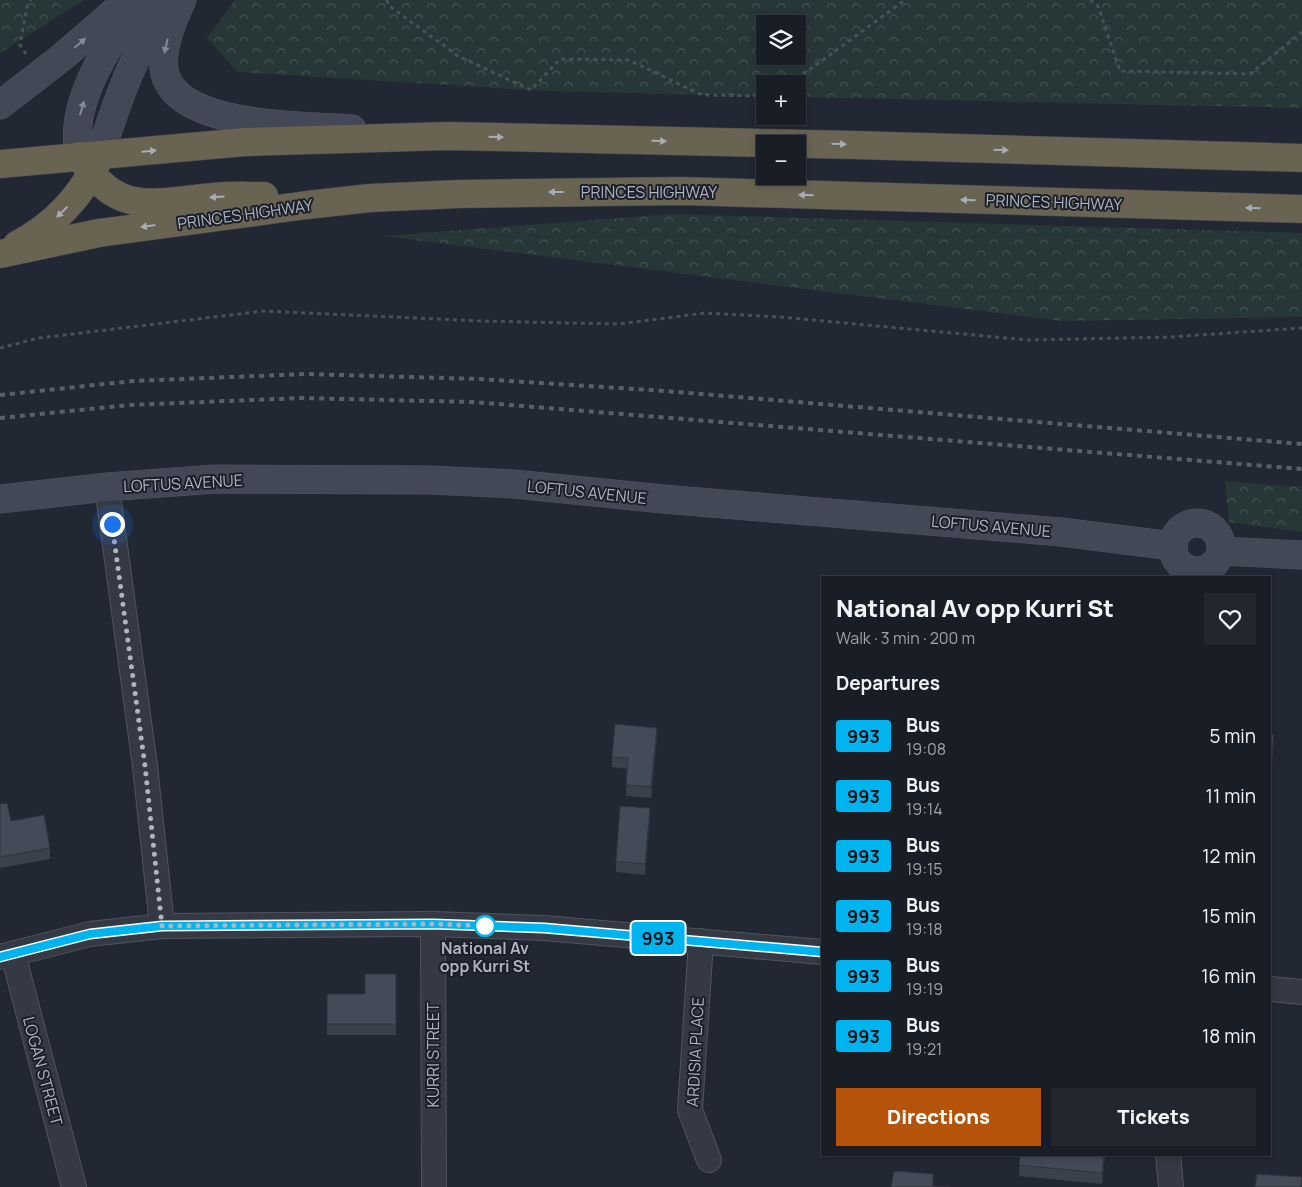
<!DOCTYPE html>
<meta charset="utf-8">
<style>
:root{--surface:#191d26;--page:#22262e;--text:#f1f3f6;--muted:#9fa2a7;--line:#373b43;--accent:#b45309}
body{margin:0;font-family:Manrope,sans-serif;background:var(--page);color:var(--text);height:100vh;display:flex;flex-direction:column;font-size:19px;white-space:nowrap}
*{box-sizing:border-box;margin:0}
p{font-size:16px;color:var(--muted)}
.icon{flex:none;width:28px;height:28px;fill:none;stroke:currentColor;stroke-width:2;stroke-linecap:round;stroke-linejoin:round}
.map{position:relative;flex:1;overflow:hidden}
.sheet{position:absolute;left:821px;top:576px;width:450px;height:580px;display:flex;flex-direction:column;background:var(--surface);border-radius:0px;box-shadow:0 2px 8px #0003,0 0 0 1px var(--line)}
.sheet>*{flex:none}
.badge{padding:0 10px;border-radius:4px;font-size:18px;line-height:32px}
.tools{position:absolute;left:756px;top:15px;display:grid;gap:10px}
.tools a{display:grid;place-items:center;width:50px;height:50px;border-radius:0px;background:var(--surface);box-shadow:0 2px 8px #0003,0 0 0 1px var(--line);font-size:25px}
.you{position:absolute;width:25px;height:25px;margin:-12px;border:4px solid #fff;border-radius:50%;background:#1a73e8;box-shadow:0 0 0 8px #1a73e833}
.map>.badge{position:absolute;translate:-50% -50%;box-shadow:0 0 0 2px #fff}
h2{padding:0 15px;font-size:19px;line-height:45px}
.round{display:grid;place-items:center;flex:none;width:52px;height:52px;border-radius:0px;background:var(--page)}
.headline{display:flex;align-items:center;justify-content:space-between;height:85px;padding:0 15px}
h1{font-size:24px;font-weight:800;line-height:38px}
.button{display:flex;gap:10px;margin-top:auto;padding:10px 15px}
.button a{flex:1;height:58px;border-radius:0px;background:var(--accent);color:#fff;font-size:20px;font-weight:800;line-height:58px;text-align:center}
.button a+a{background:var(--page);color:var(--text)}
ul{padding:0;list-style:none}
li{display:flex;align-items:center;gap:15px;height:60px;padding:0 15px}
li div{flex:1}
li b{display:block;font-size:19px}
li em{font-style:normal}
li .badge{min-width:55px;font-weight:700;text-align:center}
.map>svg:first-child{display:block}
</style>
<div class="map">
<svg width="1302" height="1187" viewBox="0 0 1302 1187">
<defs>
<pattern id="forest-crowns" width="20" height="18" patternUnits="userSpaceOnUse" patternTransform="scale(1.25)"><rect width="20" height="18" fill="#273738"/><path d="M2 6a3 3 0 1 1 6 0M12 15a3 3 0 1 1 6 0" fill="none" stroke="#445253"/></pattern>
</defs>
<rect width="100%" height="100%" fill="#212733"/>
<g fill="url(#forest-crowns)" fill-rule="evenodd">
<polygon points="0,0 84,0 0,53"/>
<path d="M235,0H1302V108L798,97V84H765V96L546,91L237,72L207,38ZM765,24H798V56H765Z"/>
<polygon points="671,214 1302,233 1302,317 1062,321 383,236"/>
<polygon points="1225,481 1302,487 1302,532 1229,522"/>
</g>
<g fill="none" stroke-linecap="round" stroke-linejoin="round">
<defs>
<g id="street">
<polyline points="107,487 145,766 162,926"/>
<polyline points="1192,578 1193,570"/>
<polyline points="433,924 434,1187"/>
<polyline points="701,941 690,1110 709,1160"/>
<polyline points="13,954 74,1187"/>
<polyline points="0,957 90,934 162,926 433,924 544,928 822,952"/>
<polyline points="1270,989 1302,992"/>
<polyline points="1168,1155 1171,1187"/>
</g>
<g id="secondary">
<path d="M182,0C172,21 159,51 165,74C180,129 306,125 352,129"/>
<polyline points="0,105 61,58 128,0"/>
<path d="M100,154C118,100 135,47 170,1"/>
<path d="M80,156C66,105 111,40 140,0"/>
<polyline points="0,499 107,487 215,479 430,480 514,484 663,499 1061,532 1173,546"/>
<circle cx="1197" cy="547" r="24"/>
<polyline points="1221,551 1302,555"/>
</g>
<g id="highway">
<path d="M80,156C116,218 154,202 214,197C231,195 247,196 264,196"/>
<polyline points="0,164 245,142 448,136 855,145 1302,158"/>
<path d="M17,245C53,226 82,196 99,158"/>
<polyline points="0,254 99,233 307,205 370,198 459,194 681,191 1302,209"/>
</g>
</defs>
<use href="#street" stroke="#4f545f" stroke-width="26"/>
<use href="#secondary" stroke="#4f545f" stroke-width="29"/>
<use href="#highway" stroke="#3f444f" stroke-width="29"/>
<g stroke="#455256" stroke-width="3" stroke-dasharray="4 4" stroke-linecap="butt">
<polyline points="387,0 388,5 458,56 531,90 560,59 629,60 702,95 765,96"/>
<polyline points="1090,0 1098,6 1120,71 1250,74 1302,32"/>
<polyline points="26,54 20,45 27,7 31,0"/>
<polyline points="790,84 905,0"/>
<polyline points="0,348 39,338 264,311 480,321 619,324 705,313 780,317 1028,340 1170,337 1302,328"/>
</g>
<use href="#street" stroke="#353944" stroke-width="24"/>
<use href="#secondary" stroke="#434857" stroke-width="28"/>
<use href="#highway" stroke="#696352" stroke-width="28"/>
<g stroke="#595f6d" stroke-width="4" stroke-dasharray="5 5" stroke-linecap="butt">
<polyline points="0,395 133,381 306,374 479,379 665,391 1302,444"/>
<polyline points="0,418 129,405 301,398 473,402 1302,469"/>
</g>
</g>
<g fill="#3a404c">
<polygon points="657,739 651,798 626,796 627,769 612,767 612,757"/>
<polygon points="0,804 11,821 50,848 50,859 0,868"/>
<polygon points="650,819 645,875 616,872 616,861"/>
<polygon points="396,974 396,1035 327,1035 327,994 365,994"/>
<polygon points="1020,1155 1110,1155 1110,1157 1105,1156 1102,1184 1019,1176"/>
</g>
<g fill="#2f343e">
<polygon points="657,728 657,739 651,798 651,787"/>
<polygon points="1274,735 1274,746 1270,786 1270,775"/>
<polygon points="650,808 650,819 645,875 645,864"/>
<polygon points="1104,1155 1105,1155 1105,1156 1102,1184 1102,1173"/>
</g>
<g fill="#434a58" stroke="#2f343e">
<polygon points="615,724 657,728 651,787 626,785 628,758 612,757"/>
<polygon points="1270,734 1274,735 1270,775"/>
<polygon points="7,803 11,821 44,815 50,848 0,857 0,804"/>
<polygon points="620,806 650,808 645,864 616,861"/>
<polygon points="365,974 396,974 396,1024 327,1024 327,994 365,994"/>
<polygon points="1020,1155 1104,1155 1102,1173 1019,1165"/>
<polygon points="894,1171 933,1174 933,1186 950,1187 891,1187"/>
<polygon points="1257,1174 1302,1177 1301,1187 1255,1187"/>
</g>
<defs><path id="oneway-solid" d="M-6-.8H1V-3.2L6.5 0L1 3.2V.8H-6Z" transform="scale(1.25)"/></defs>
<g fill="#848997">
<use href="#oneway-solid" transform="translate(80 43) rotate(-41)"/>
<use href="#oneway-solid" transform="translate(166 46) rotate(103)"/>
<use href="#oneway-solid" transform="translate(82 108) rotate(-74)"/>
</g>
<g fill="#a8acb6">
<use href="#oneway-solid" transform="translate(496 137) rotate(1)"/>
<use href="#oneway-solid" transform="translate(659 141) rotate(1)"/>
<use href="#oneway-solid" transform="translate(839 144) rotate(1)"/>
<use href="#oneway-solid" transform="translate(1001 150) rotate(2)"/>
<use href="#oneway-solid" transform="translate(149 151) rotate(-5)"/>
<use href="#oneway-solid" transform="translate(556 192) rotate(180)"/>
<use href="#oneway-solid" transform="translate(806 195) rotate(-178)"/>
<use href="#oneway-solid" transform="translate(217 197) rotate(177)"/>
<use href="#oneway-solid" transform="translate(968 200) rotate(-178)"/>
<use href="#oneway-solid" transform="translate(1253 208) rotate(-178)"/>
<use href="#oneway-solid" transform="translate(62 212) rotate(136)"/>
<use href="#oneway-solid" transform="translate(148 226) rotate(172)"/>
</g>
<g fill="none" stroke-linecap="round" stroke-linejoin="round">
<defs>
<polyline id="line" points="0,957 90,934 162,926 433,924 544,928 822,952"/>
</defs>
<use href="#line" stroke="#fff" stroke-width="11"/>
<use href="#line" stroke="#00b5ef" stroke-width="8"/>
<polyline stroke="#afb4c1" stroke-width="5" stroke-dasharray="0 9" points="112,524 145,766 162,926 433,924 488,926 485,926"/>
</g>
<circle fill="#fff" stroke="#00b5ef" stroke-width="2.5" cx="485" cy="926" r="10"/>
<g text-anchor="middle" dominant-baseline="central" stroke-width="4" stroke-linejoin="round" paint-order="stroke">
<g font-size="16" fill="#afb4c1" stroke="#1a1f29">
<text x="649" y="192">PRINCES HIGHWAY</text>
<text transform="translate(1054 202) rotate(2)">PRINCES HIGHWAY</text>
<text transform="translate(245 214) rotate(-8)">PRINCES HIGHWAY</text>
<text transform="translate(183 483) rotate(-3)">LOFTUS AVENUE</text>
<text transform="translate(587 492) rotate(6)">LOFTUS AVENUE</text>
<text transform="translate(991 526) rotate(5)">LOFTUS AVENUE</text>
<text transform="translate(695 1052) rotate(-87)">ARDISIA PLACE</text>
<text transform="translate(433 1055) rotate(-90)">KURRI STREET</text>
<text transform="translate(43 1071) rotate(75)">LOGAN STREET</text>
</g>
<g font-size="16" font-weight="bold" fill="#afb4c1" stroke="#1a1f29">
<text x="485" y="948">National Av<tspan x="485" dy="18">opp Kurri St</tspan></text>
</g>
</g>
</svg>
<div class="tools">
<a><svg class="icon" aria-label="layers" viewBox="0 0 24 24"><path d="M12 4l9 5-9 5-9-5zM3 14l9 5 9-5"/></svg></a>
<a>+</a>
<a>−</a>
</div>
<div class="you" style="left:112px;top:524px"></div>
<b class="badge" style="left:658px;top:938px;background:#00b5ef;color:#111">993</b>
<section class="sheet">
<div class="headline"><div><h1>National Av opp Kurri St</h1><p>Walk · 3 min · 200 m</p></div><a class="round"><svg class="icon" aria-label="heart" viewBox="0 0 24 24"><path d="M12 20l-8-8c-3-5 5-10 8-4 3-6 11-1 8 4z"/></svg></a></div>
<h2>Departures</h2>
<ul>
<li><span class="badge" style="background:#00b5ef;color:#111">993</span><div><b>Bus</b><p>19:08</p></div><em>5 min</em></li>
<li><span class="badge" style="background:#00b5ef;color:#111">993</span><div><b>Bus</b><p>19:14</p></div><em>11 min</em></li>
<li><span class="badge" style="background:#00b5ef;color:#111">993</span><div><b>Bus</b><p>19:15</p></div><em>12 min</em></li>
<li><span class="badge" style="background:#00b5ef;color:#111">993</span><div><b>Bus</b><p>19:18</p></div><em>15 min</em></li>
<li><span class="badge" style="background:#00b5ef;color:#111">993</span><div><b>Bus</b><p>19:19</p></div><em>16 min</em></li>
<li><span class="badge" style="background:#00b5ef;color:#111">993</span><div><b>Bus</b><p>19:21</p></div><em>18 min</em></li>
</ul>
<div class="button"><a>Directions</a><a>Tickets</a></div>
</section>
</div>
